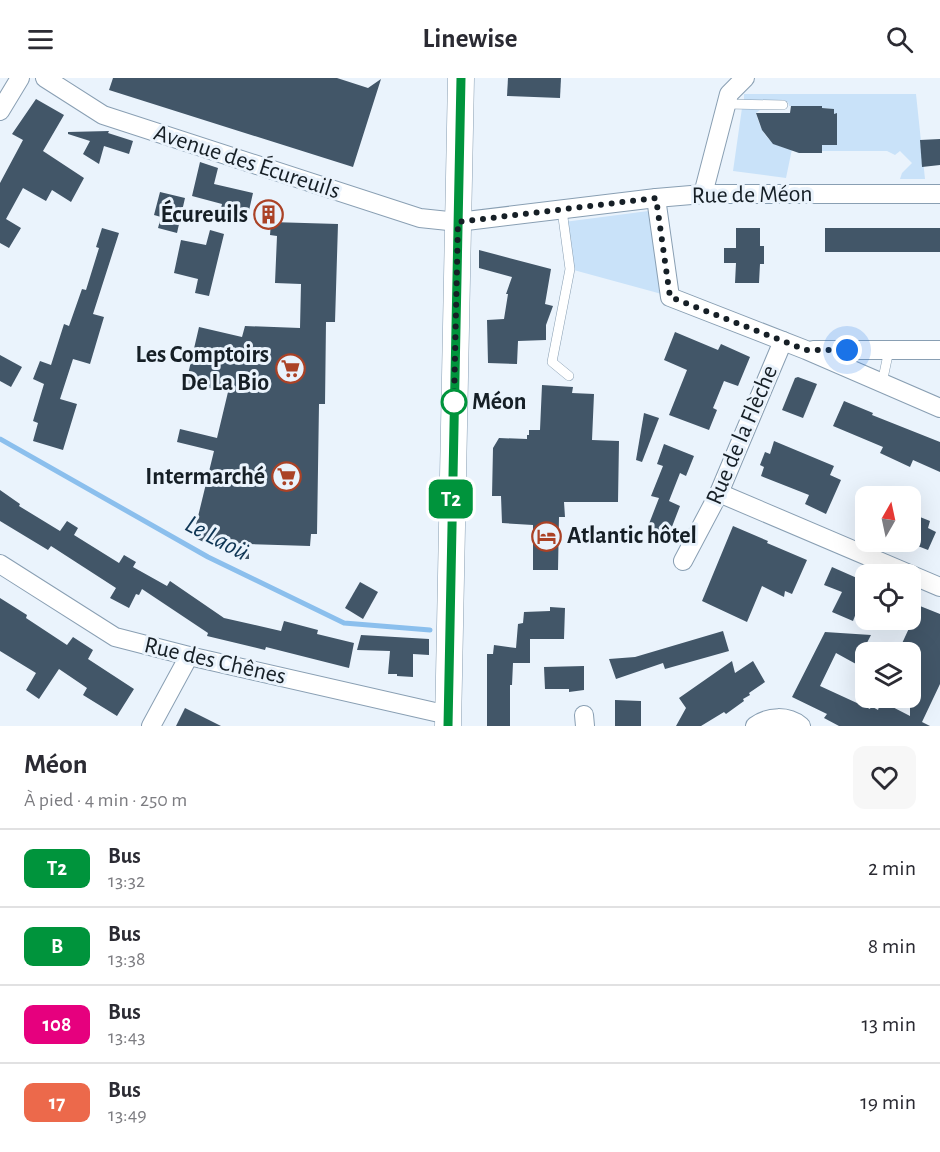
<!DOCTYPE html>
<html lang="fr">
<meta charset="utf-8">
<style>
:root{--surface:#fff;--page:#f7f7f7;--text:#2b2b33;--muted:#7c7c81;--line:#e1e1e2}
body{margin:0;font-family:"Alegreya Sans",sans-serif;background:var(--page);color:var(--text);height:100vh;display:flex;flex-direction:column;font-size:22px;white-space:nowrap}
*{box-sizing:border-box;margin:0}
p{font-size:20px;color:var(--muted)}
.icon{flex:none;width:33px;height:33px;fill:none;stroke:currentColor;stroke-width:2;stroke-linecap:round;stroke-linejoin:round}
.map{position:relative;height:648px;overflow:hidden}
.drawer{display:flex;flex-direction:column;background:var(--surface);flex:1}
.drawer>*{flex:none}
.badge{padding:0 12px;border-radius:9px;font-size:21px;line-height:39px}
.needle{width:39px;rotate:9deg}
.tools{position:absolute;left:855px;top:408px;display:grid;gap:12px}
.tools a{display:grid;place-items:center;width:66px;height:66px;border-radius:12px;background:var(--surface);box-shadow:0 6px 24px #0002;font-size:30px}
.you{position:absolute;width:30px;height:30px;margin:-15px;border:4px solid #fff;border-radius:50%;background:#1a73e8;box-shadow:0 0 0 9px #1a73e833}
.map>.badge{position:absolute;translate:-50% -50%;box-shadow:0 0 0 3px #fff}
.round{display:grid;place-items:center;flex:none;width:63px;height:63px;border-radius:12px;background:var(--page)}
.overview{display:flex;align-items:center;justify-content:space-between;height:102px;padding:0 24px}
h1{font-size:28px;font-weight:700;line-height:45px}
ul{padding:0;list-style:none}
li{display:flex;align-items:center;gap:18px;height:78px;padding:0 24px;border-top:2px solid var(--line)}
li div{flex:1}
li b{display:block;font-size:22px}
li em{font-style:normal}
li .badge{min-width:66px;font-weight:700;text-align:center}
header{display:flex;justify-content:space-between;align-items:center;height:78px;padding:0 24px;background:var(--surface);font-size:27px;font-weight:700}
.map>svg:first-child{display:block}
</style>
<header><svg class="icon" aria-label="menu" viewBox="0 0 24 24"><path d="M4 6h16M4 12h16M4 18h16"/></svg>Linewise<svg class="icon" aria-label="search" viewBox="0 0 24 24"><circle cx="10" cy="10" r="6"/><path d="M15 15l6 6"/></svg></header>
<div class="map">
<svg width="940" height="648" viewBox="0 0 940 648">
<rect width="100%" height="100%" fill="#eaf3fc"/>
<g fill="#c9e2f9">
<polygon points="744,16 916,16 925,101 900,101 902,95 912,85 900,73 895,77 887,73 822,73 822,67 837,67 837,36 834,36 833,31 822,30 821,28 789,28 788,24 744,23"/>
<path d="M742,30L760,32L756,35C762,57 770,68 792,71L786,100L733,93Z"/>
<polygon points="656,132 669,218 570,191 564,144"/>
</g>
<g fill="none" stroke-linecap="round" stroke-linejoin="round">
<polyline stroke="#8bbfed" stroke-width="5" points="0,361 208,479 344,545 430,552"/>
</g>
<g fill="#425668">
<polygon points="113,0 337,0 368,10 381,1 353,89 109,12"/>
<polygon points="508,0 561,0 560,20 507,18"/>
<polygon points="36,21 64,37 43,73 84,100 71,124 52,112 46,123 23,110 6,141 21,150 9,170 0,165 0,105 23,62 12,56"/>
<polygon points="791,28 822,28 822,30 834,31 834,36 837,35 837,67 822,67 822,75 799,75 773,66 762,52 756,35 790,35"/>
<polygon points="109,53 108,55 133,63 129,76 104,68 99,86 83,76 90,63 68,56 68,54"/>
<polygon points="940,61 940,87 922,89 920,62"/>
<polygon points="200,84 218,90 214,106 253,115 248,137 236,134 235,139 220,135 222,126 192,118"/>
<polygon points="160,114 185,120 177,155 158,150 161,139 154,137"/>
<polygon points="271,144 338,146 335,244 326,244 325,326 319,326 317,456 311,456 310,468 249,466 249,481 240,481 193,459 214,373 177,364 180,351 217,360 228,314 186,305 199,249 242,259 245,248 300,250 301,206 275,205 277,158 270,157"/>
<polygon points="102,150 119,155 93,236 104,239 90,286 73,281 60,321 77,326 63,372 33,363 38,345 33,343 44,306 33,301 40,283 51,287 64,246 69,248 82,211 86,212 99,170 96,169"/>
<polygon points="736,150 760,150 760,168 764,168 764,186 760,186 759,205 735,205 736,185 724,185 724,170 736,170"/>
<rect x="825" y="150" width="115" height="24"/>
<polygon points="210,152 224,156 209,218 195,215 198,201 174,195 181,162 206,167"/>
<polygon points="479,172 551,191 545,226 553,228 546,247 546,262 518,263 517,286 488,285 487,242 504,241 508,216 506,216 512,199 479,190"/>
<polygon points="675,254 718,272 721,266 750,279 738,308 724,303 713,330 717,332 709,352 669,337 687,292 664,282"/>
<polygon points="0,277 22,289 11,309 0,303"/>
<polygon points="798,299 817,306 803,340 782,332 795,300"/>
<polygon points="542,307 573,309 572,315 594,316 592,362 619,363 618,424 564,424 565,439 559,439 558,492 533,492 533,447 502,445 501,418 492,418 493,370 499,360 527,361 527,357 529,357 529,352 540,352"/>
<polygon points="844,323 873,335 872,337 940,364 940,394 913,382 910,389 880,375 883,369 833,348"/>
<polygon points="644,335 659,340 642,384 636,382"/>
<polygon points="774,363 834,388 830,397 841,402 826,436 805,426 809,417 761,398 764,389 760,387 765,374 770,376"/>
<polygon points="664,366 694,378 686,398 680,395 669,423 680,428 668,459 647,451 659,420 651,418 663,388 657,386"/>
<polygon points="0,412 20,426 19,428 60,453 67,443 78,450 74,457 119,485 124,477 136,484 133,489 167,508 170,503 224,540 281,553 284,543 318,552 317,556 354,565 349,590 266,569 265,572 207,558 208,555 142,511 139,517 136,516 129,530 110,520 116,510 51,468 48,472 0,443"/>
<polygon points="910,435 930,443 928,450 936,454 928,472 910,465"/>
<polygon points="733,448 768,463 767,465 807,482 792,516 785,513 784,519 762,508 747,544 702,523"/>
<polygon points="832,489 866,504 866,509 853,543 832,534 842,514 824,507"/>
<polygon points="360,504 378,514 363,541 345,530"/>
<polygon points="0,520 27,537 26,540 67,567 73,559 93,572 88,581 134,611 117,638 83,617 87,610 59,591 39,621 26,612 36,595 0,573"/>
<polygon points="910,524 940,536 940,606 922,644 930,648 839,648 824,640 827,636 792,619 825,554 871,557 856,586 836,575 820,608 870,631 871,628 878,632 881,623 910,638 910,574 898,574 911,546"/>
<polygon points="550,529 565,530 564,561 530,561 530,585 513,585 512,607 510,607 510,648 487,648 487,576 493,576 494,567 516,570 518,546 523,545 524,534 550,533"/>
<polygon points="723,553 729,573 665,591 663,585 616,601 609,581 635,579"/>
<polygon points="361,557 429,561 429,577 413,576 413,599 397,598 397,596 388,596 390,573 357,572"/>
<polygon points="732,583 735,595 753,583 765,604 749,615 750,617 743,621 744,623 726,636 724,634 701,648 676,648 686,630 679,620"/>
<polygon points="584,588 584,612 569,614 569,611 545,611 544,589"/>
<polygon points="615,622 641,623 641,648 615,648"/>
<polygon points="185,630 221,648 176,648"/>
</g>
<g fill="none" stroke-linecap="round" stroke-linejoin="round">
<defs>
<g id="service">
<polyline points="727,26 783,27"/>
<polyline points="562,132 570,191 552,284 569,298"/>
<polyline points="882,305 889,272"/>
</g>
<g id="minor">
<polyline points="45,0 103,37 420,140 458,144 656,120 703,116 940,116"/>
<polyline points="0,33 20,0"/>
<polyline points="703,116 729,16 745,0"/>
<polyline points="656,120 670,219 806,272 940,330"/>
<polyline points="813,272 940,272"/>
<polyline points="719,415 940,509"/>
<polyline points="683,483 719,415 783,263"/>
<polyline points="0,486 115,559 189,578 448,637"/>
<polyline points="584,637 585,648"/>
<polyline points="151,648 189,578"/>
<path d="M755,648C769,638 787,637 801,648"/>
</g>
<polyline id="secondary" points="448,648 461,0"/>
</defs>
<use href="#service" stroke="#899fb3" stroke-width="10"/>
<use href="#minor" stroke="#899fb3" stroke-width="20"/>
<use href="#secondary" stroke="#899fb3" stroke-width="27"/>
<use href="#service" stroke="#fff" stroke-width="9"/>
<use href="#minor" stroke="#fff" stroke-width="18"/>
<use href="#secondary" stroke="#fff" stroke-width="26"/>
</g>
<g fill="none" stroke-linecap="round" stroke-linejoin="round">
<defs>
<polyline id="line" points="448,648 461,0"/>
</defs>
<use href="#line" stroke="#fff" stroke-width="14"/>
<use href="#line" stroke="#00943c" stroke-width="9"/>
<polyline stroke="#161f26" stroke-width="6" stroke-dasharray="0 10.8" points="454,324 458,144 656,120 670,219 806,272 847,272"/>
</g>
<defs>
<symbol id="building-ring" viewBox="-11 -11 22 22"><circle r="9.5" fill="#eaf3fc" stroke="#ab4226" stroke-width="1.5"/><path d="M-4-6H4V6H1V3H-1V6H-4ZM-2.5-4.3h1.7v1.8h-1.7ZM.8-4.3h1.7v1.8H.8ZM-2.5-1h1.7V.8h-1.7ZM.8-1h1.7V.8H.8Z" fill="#ab4226"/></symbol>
<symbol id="supermarket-ring" viewBox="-11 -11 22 22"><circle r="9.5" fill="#eaf3fc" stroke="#ab4226" stroke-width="1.5"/><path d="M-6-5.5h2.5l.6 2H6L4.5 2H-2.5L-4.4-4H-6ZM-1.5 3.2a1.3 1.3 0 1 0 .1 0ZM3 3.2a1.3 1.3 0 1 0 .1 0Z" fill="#ab4226"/></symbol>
<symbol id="hotel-ring" viewBox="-11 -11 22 22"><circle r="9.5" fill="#eaf3fc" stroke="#ab4226" stroke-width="1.5"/><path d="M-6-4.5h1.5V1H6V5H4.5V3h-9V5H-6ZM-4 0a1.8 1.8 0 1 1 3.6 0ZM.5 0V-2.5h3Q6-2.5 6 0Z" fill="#ab4226"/></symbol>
</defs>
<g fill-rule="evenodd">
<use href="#building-ring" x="252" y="120" width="33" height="33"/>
<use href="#supermarket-ring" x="274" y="274" width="33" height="33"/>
<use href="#supermarket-ring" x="270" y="382" width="33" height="33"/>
<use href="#hotel-ring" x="530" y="442" width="33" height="33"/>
</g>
<circle fill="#fff" stroke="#00943c" stroke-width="3" cx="454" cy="324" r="12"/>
<g text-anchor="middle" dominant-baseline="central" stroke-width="6" stroke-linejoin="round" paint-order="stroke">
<g font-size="24" fill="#161f26" stroke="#eaf3fc">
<text transform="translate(247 84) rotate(18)">Avenue des Écureuils</text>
<text transform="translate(752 117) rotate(-1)">Rue de Méon</text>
<text transform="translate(742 357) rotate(-67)">Rue de la Flèche</text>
<text transform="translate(215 583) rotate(13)">Rue des Chênes</text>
</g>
<g font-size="24" font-weight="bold" fill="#161f26" stroke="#eaf3fc" text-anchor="end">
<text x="248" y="137">Écureuils</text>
<text x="269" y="277">Les Comptoirs<tspan x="269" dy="28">De La Bio</tspan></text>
<text x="265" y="399">Intermarché</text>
<text x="567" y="458" text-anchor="start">Atlantic hôtel</text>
</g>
<g font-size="24" font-weight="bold" fill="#161f26" stroke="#eaf3fc" text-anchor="start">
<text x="472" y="324">Méon</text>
</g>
<g font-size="26" font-style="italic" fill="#0e3554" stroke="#eaf3fc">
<text transform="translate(217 460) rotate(28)">Le Laoü</text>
</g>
</g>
</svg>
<div class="tools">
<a><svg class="needle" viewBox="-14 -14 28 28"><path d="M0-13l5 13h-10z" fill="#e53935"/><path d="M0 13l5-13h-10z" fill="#7c7c81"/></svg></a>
<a><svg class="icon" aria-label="locate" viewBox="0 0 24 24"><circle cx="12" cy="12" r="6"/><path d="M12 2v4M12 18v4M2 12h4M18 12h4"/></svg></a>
<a><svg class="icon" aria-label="layers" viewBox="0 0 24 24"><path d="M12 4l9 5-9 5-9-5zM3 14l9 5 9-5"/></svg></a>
</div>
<div class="you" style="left:847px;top:272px"></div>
<b class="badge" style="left:451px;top:421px;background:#00943c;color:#fff">T2</b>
</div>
<section class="drawer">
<div class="overview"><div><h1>Méon</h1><p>À pied · 4 min · 250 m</p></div><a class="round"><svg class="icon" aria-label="heart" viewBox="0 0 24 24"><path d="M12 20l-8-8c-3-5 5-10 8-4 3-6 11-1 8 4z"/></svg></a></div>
<ul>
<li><span class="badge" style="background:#00943c;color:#fff">T2</span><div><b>Bus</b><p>13:32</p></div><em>2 min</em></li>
<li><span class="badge" style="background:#00943c;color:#fff">B</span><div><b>Bus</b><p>13:38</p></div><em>8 min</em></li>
<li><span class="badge" style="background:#e6007e;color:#fff">108</span><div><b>Bus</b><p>13:43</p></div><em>13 min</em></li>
<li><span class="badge" style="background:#ec694b;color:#fff">17</span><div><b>Bus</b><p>13:49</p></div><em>19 min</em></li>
</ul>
</section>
